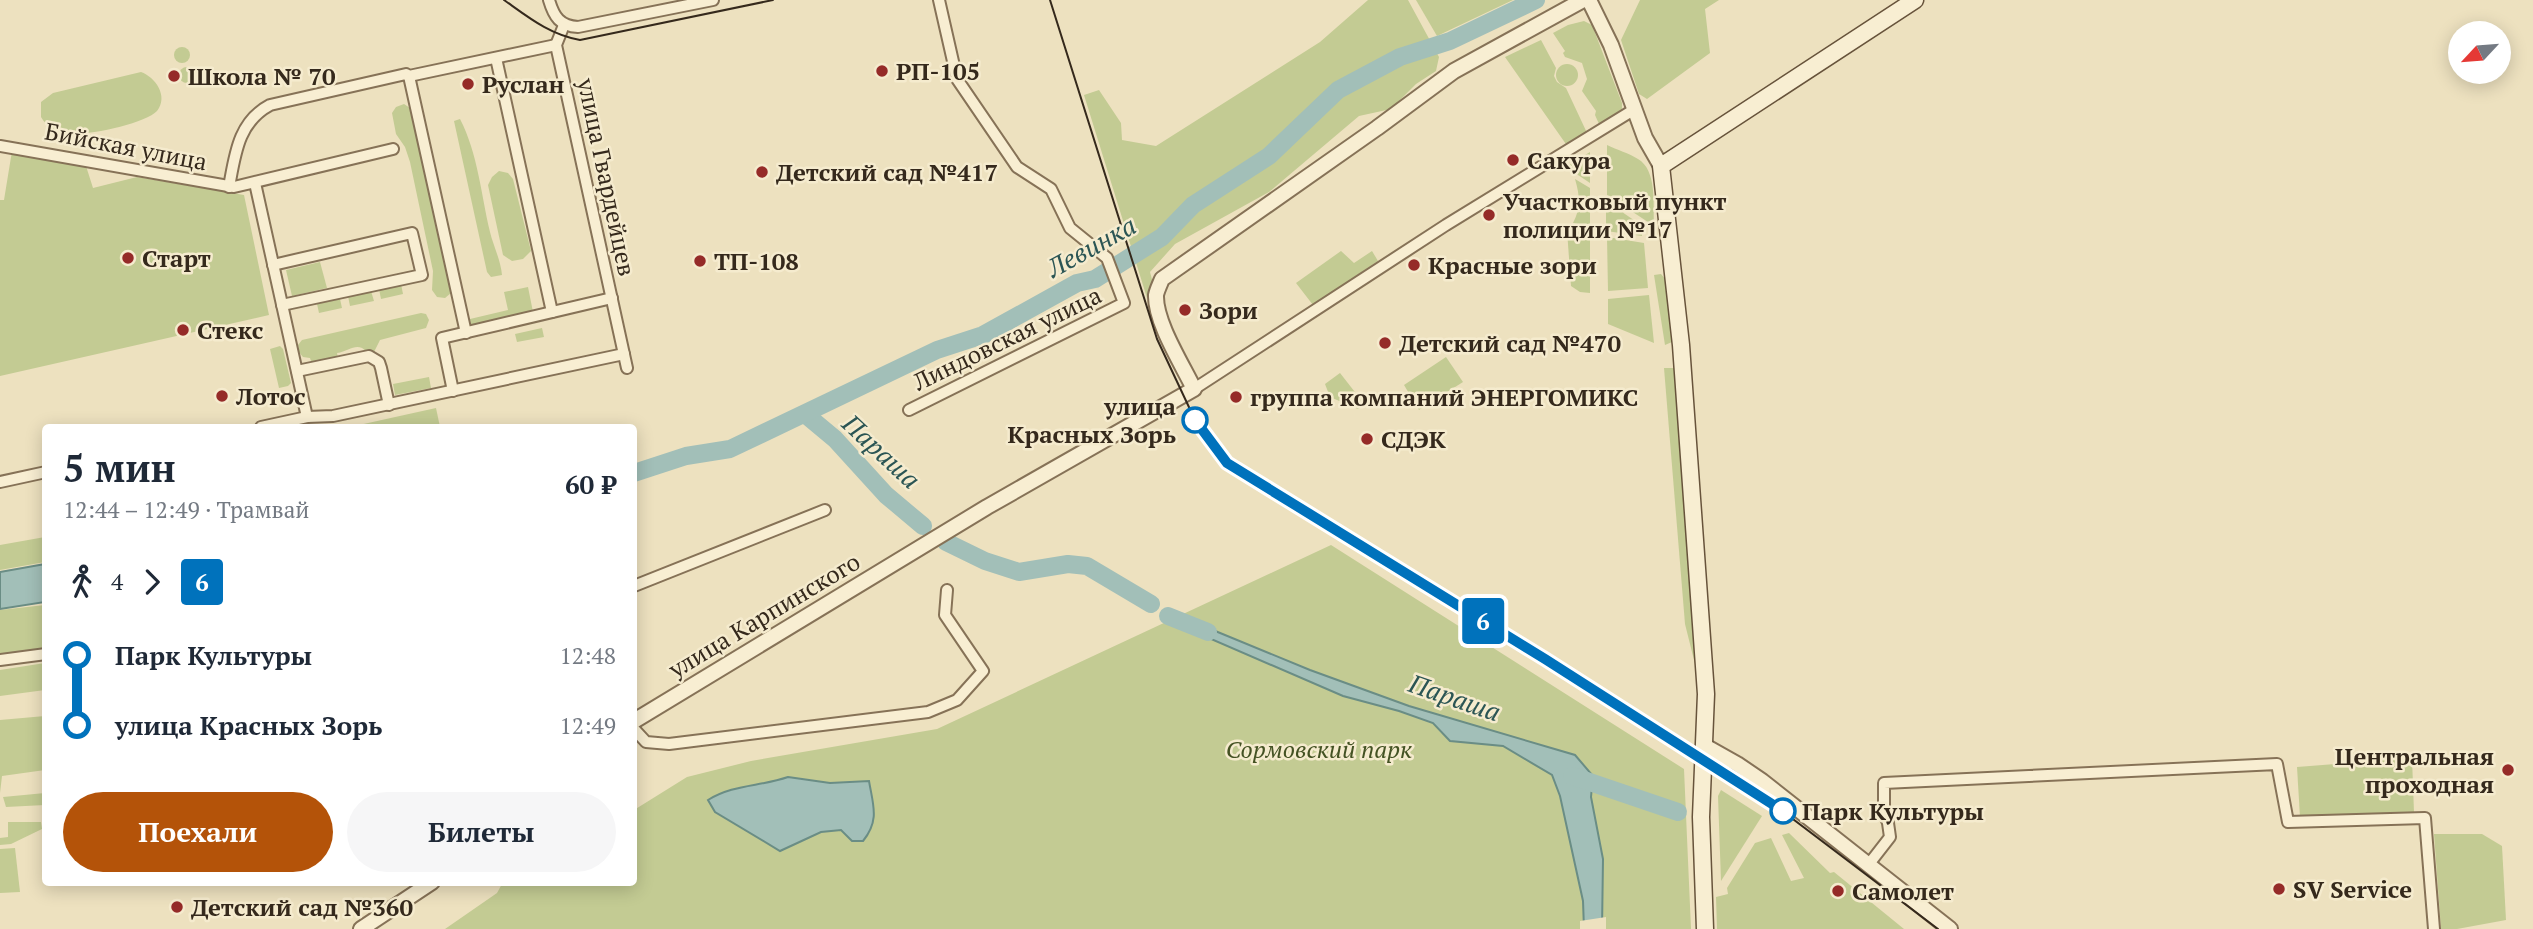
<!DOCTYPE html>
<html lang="ru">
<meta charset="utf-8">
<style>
:root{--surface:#fff;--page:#f6f6f7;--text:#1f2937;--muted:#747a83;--accent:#b45309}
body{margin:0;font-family:"PT Serif",serif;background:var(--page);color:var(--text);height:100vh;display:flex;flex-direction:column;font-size:26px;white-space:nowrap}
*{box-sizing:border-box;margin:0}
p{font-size:23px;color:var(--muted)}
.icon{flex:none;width:38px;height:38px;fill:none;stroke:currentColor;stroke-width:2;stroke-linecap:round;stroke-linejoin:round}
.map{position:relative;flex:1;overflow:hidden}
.panel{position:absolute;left:42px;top:424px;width:595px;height:462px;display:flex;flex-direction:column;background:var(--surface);border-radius:7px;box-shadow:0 4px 18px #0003}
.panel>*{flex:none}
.badge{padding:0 14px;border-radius:5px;font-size:24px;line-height:46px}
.needle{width:46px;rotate:244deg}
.buttons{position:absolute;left:2448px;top:21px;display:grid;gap:14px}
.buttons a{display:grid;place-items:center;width:63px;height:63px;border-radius:50%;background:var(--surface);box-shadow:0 4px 18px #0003;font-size:35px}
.map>.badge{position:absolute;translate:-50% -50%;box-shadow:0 0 0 4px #fff}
.legs{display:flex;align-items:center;gap:10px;height:77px;padding:0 21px;font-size:23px}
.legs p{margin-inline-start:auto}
.overview{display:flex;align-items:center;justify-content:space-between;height:119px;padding:0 21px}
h1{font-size:38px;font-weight:700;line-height:52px}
.primary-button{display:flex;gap:14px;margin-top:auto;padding:14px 21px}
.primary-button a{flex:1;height:80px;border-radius:42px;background:var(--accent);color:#fff;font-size:28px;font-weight:700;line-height:80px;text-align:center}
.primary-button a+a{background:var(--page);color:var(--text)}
ul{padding:0 21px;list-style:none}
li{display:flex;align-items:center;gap:24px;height:70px;font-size:26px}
li i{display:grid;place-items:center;width:10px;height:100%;margin:0 9px;background:currentColor}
li i::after{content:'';width:18px;height:18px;margin:-9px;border:5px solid;border-radius:50%;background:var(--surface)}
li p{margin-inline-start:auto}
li:first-child i{background:linear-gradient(#0000 50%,currentColor 0)}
li:last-child i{background:linear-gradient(currentColor 50%,#0000 0)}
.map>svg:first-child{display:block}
</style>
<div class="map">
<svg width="2533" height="929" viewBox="0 0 2533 929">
<rect width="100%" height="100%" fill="#ede1bf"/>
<g fill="#c3cb93">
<polygon points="1368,0 1408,0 1439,57 1436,71 1416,84 1391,109 1359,116 1269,192 1175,244 1150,272 1154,287 1147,298 1084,95 1099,90 1121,123 1122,140 1156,146 1320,42"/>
<polygon points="1416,0 1513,0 1437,36"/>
<polygon points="1640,0 1719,0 1705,9 1710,53 1647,99 1639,94 1621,40"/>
<polygon points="1584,21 1592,25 1622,103 1622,109 1599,124 1595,115 1596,111 1582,91 1587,79 1582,63 1565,57 1563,53 1565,51 1553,33 1568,25"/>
<polygon points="1541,40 1556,68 1554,76 1557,82 1566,88 1588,135 1568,147 1505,57"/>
<circle cx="182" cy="55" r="8"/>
<circle cx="1567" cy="75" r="11"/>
<circle cx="187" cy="75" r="8"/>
<path d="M141,72C155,77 169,96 157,111C145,124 80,138 62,133C52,131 46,125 41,117V102L53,93Z"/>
<polygon points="404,104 410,108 413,118 451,282 451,293 445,298 437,297 432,290 433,271 410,162 405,147 396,134 392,113 396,107"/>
<path d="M460,119C478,154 481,194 490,232C493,245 501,261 502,275L491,277L487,272L454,121Z"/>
<path d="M1607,145C1617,150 1629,153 1638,159C1657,170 1653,204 1654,223L1651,224L1607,195Z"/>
<polygon points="12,151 86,166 93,188 137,177 244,195 269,315 0,376 0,200 4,200"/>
<polygon points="1590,152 1590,183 1566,167"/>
<polygon points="499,171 508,173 513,179 531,251 523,259 512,261 503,255 488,185 492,177"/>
<path d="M1575,179L1590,188V227L1573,223C1581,208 1580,196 1575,179Z"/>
<polygon points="1606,201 1641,225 1642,236 1606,231"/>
<polygon points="1567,230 1590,233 1590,293 1580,292 1571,286"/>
<polygon points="1607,237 1644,243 1648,288 1608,291"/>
<polygon points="1341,251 1354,263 1372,251 1378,261 1313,305 1296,283"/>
<polygon points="320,262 327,288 292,296 286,270"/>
<polygon points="1661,274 1665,279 1674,337 1672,342 1665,345 1654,275"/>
<polygon points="401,284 403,294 381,299 379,289"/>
<polygon points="528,287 533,312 471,326 470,319 508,310 504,292"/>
<polygon points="371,291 374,301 350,306 348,296"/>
<polygon points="1649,295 1654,343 1608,324 1608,299"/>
<polygon points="340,299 342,308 319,313 317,304"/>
<path d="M421,313L426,314L429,320L426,328L380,340L374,352H367C357,341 350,351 337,353L338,358L312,364L310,358L303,357L299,352L298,345L302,340Z"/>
<polygon points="542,328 544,337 517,342 515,334"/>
<polygon points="280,346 283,349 291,383 288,386 279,388 270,349"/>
<polygon points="1446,357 1463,382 1419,410 1404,385"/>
<polygon points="1664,368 1677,368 1696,668 1685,624"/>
<polygon points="1340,373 1365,405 1358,409 1330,397 1325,384"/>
<polygon points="429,377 431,388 395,395 393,384"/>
<polygon points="436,408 440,427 350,427"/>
<polygon points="45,537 45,562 0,570 0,545"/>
<polygon points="1331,545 1684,769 1691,929 445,929 497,893 503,882 634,882 634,810 687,777 751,761 937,729"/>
<polygon points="45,605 45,651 0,656 0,610"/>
<polygon points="45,663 45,690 0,696 0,670"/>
<polygon points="45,716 45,770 2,776 0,793 0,720"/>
<polygon points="2412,758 2414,812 2300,817 2297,767"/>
<polygon points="1721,790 1762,816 1721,881 1718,796"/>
<polygon points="45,793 45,805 6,807 3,797"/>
<polygon points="8,822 41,822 42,829 11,844 0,845 0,838 8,837"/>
<polygon points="1789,833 1830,873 1834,872 1904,929 1717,929 1716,897 1728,894 1727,888 1755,843 1771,838 1791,881 1804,878 1782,835"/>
<polygon points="2434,834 2482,834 2502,846 2506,920 2457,929 2441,929"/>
<polygon points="15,848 20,892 0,893 0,849"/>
</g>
<g fill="#a2bfb8" stroke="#6a8d85" stroke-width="2">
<polygon points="45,564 45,602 0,609 0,572"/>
<polygon points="1191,621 1310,670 1409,706 1575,755 1593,776 1591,797 1603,859 1602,929 1584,929 1583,901 1560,796 1552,775 1503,746 1450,741 1433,723 1399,711 1343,696 1181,626"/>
<path d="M788,777L830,783L869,781C873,805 880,820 863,841H852L841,830L821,832L780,851L715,812L708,800C734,784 759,787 788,777Z"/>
</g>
<polygon fill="#ede1bf" points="1606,917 1606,929 1580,929 1580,921"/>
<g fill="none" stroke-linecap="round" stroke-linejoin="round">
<g stroke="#a2bfb8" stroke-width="18">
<polyline points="805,414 835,439 886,495 923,526"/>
<polyline points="634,473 686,456 730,449 937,350 983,335 1077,283 1095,279 1162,237 1193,205 1269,156 1338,90 1400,57 1450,41 1536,0"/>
<polyline points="946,542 985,561 1019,572 1068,564 1087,566 1151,604"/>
<polyline points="1168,616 1208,632"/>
<polyline points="1572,776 1678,812"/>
</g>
<defs>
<g id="minor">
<path d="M549,0C554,17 560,26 578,27L713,0"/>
<polyline points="564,25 556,45 627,368"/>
<polyline points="496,58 552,312"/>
<polyline points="409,76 466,333"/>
<polyline points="0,146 234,187 393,149"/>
<polyline points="255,183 307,417"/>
<path d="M229,187C235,155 238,122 270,105L406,74L409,76L556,45"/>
<polyline points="273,265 412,233 422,275 282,305"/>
<polyline points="297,371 369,356 379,362 381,368 389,405"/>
<polyline points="1194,389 1446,225 1635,109"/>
<polyline points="453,391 442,338 612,298"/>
<polyline points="909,410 1124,303 1107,258 1070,228 1051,189 1017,167 957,79 939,0"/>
<polyline points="261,427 307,417 333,416 624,354"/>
<polyline points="0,482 46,472"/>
<polyline points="634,586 825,510"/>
<polyline points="0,660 46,654"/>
<polyline points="634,729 646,742 669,744 928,712 957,700 983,671 945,615 947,590"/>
<polyline points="1869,864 1890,837 1888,823 1884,813 1884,783 2277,764 2288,822 2425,818 2434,929"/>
</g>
<g id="tertiary">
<polyline points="1589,0 1611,45 1645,138 1661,166"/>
<path d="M634,721L987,507L1194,389C1182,364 1155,322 1156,295C1157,290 1160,284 1162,279L1377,128L1454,71L1583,0"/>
<polyline points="1705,746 1737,764 1762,781 1950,929"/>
<polyline points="361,929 432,882"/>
</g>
<polyline id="secondary" points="1705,929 1701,817 1706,694 1681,345 1661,166 1915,0"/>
</defs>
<use href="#minor" stroke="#867257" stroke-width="14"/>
<use href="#tertiary" stroke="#867257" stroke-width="18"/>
<use href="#secondary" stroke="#67533b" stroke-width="19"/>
<use href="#minor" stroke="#f8eed2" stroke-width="10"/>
<use href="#tertiary" stroke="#f8eed2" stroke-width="14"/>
<use href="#secondary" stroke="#f8eed2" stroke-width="16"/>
<g stroke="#35291c" stroke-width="2">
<path d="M504,0C528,17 550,35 580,40L773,0"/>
<polyline points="1050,0 1157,339 1195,420 1227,463 1769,801 1938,929"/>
</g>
</g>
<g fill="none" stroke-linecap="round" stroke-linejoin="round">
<defs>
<polyline id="line-1" points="1195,420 1227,463 1545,659 1783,811"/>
</defs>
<use href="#line-1" stroke="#fff" stroke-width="16"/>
<use href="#line-1" stroke="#0072bc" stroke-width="10"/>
</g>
<g fill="#952b28" stroke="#f5ebce" stroke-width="2.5">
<circle cx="882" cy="71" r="7"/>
<circle cx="174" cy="76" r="7"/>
<circle cx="468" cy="84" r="7"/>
<circle cx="1513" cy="160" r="7"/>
<circle cx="762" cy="172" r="7"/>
<circle cx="1489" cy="215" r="7"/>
<circle cx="128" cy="258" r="7"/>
<circle cx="700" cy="261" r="7"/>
<circle cx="1414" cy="265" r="7"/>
<circle cx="1185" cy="310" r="7"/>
<circle cx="183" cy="330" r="7"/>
<circle cx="1385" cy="343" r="7"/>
<circle cx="222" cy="396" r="7"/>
<circle cx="1236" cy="397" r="7"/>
<circle cx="1367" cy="439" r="7"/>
<circle cx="2508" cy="770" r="7"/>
<circle cx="2279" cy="889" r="7"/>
<circle cx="1838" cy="891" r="7"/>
<circle cx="177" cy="907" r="7"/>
</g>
<g fill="#fff" stroke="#0072bc" stroke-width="3.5">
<circle cx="1195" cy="420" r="12"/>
<circle cx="1783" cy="811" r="12"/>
</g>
<g text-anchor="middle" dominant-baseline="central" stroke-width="5" stroke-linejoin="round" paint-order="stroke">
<g font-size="24" font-weight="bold" fill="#35291c" stroke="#f5ebce" text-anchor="start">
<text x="896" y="71">РП-105</text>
<text x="188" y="76">Школа № 70</text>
<text x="482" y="84">Руслан</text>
<text x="1527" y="160">Сакура</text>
<text x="776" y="172">Детский сад №417</text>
<text x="1503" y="201">Участковый пункт<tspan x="1503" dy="28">полиции №17</tspan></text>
<text x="142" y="258">Старт</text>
<text x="714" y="261">ТП-108</text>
<text x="1428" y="265">Красные зори</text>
<text x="1199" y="310">Зори</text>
<text x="197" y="330">Стекс</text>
<text x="1399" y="343">Детский сад №470</text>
<text x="236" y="396">Лотос</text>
<text x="1250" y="397">группа компаний ЭНЕРГОМИКС</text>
<text x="1381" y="439">СДЭК</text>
<text x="2494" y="756" text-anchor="end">Центральная<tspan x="2494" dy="28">проходная</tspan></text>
<text x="2293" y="889">SV Service</text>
<text x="1852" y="891">Самолет</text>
<text x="191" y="907">Детский сад №360</text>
</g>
<g font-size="24" fill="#35291c" stroke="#f5ebce">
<text transform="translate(126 146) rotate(11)">Бийская улица</text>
<text transform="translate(607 177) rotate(78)">улица Гвардейцев</text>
<text transform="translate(1007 338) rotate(-26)">Линдовская улица</text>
<text transform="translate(764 615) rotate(-31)">улица Карпинского</text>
</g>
<g font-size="24" font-weight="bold" fill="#35291c" stroke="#f5ebce" text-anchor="end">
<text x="1176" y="406">улица<tspan x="1176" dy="28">Красных Зорь</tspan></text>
<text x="1802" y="811" text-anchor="start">Парк Культуры</text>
</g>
<g font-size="24" font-style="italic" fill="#445223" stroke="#f5ebce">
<text x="1319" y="749">Сормовский парк</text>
</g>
<g font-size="26" font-style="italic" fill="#2b5554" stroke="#f5ebce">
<text transform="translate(1091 246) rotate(-29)">Левинка</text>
<text transform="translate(882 451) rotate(43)">Параша</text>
<text transform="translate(1455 697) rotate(19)">Параша</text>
</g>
</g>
</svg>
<div class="buttons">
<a><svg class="needle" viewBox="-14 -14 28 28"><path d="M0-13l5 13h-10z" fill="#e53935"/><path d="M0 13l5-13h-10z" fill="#747a83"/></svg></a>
</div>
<b class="badge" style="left:1483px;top:621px;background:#0072bc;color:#fff">6</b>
<section class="panel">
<div class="overview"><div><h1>5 мин</h1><p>12:44 – 12:49 · Трамвай</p></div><b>60 ₽</b></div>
<div class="legs"><svg class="icon" aria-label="walk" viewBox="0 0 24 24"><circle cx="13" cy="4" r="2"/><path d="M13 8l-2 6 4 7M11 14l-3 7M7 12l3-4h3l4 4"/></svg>4<svg class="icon" aria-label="forward" viewBox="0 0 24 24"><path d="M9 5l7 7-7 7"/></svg><b class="badge" style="background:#0072bc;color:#fff">6</b></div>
<ul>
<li><i style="color:#0072bc"></i><b>Парк Культуры</b><p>12:48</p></li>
<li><i style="color:#0072bc"></i><b>улица Красных Зорь</b><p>12:49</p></li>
</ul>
<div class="primary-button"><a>Поехали</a><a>Билеты</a></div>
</section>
</div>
